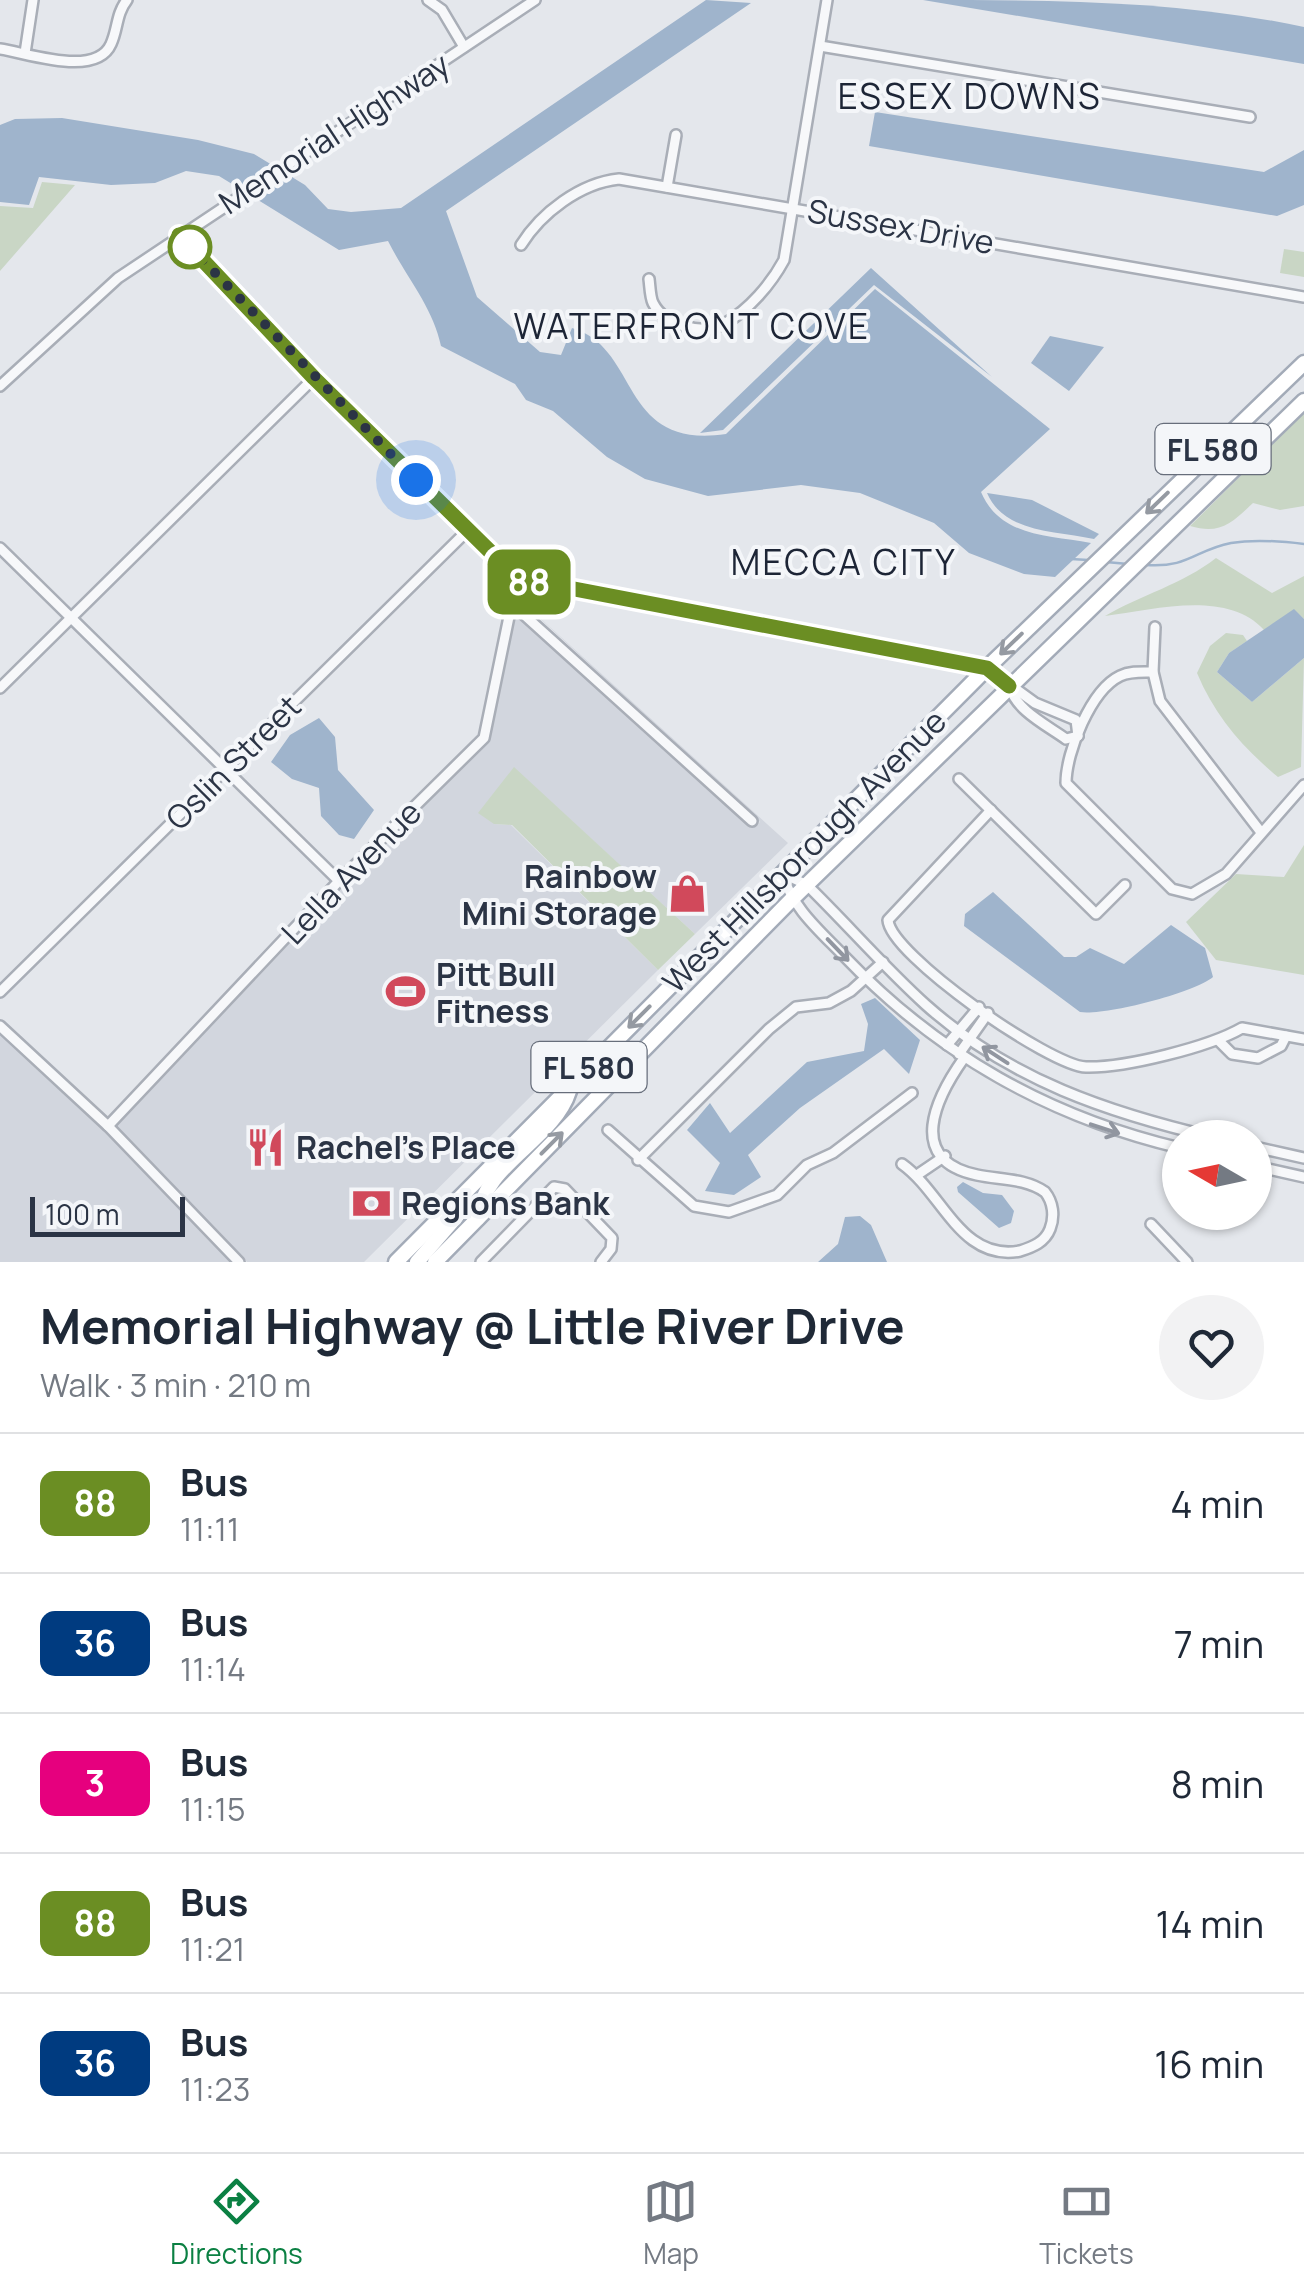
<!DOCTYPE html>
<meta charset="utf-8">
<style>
:root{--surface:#fff;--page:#f2f2f3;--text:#1f2937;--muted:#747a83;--line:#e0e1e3;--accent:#0b8043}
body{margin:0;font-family:Manrope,sans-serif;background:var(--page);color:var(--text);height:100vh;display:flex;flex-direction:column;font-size:38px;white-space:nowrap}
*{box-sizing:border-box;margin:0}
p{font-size:32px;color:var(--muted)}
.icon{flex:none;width:55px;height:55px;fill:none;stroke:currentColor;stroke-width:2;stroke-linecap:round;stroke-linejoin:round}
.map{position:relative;height:1262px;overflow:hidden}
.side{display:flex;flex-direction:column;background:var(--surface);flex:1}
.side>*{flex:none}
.badge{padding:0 20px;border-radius:15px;font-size:35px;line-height:65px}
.needle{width:65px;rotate:279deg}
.controls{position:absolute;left:1162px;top:1120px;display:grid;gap:20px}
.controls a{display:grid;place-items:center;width:110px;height:110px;border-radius:50%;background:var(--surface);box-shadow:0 2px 8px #0004;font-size:50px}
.scale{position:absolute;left:30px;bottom:25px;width:155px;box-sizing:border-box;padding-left:10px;border:5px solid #2b3445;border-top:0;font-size:28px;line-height:35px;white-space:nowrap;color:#2b3445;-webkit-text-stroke:8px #f4f6f9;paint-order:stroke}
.you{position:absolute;width:50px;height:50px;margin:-25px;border:8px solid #fff;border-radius:50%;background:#1a73e8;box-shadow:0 0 0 15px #1a73e833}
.map>.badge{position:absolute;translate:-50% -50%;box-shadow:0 0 0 5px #fff}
.round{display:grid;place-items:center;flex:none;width:105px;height:105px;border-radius:52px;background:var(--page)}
.overview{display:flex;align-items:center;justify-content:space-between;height:170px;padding:0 40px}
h1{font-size:48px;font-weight:700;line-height:75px}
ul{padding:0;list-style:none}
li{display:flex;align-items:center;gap:30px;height:140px;padding:0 40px;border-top:2px solid var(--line)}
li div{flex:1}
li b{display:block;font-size:38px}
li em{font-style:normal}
li .badge{min-width:110px;font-weight:700;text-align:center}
.tab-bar{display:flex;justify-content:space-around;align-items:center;height:140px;border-top:2px solid var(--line);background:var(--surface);font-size:28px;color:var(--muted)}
.tab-bar a{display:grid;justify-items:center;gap:5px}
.tab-bar .current{color:var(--accent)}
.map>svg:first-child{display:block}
</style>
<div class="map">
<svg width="1304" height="1262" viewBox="0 0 1304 1262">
<rect width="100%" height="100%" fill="#e4e7ec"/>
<g fill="#d2d6de">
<polygon points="519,599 788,843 695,934 514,768 494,824 511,825 658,970 364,1262 247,1262 116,1127 344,885 489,742 516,614 752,828 760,822"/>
<polygon points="0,1034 104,1130 232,1262 0,1262"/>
</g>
<g fill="#c9d6c5">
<polygon points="42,182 75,185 0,271 0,206 33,208"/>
<polygon points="1284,249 1304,252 1304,277 1280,273"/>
<path d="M1304,413V506L1280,510L1253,503C1232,523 1220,535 1190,526Z"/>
<path d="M1216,558L1272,593L1304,576V619L1294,610L1264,630C1227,589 1153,610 1105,616C1141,595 1183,584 1216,558Z"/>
<path d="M1226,633L1243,635L1247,641L1229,653L1217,672L1252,702L1304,658L1301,767L1278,777C1242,747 1215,716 1197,673L1210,646Z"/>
<polygon points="514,767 695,934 658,970 512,825 494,824 478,813"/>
<polygon points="1304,845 1304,975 1216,960 1186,922 1236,874 1284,877"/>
</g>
<g fill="#9fb4cc">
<path d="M706,0L751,3L446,211L477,297L540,352L561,355L572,328C641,348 618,450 726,434L875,289L1050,429L981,492C1000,537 1048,535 1091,543L1055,577L1024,574L969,553L934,523L860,493L801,485L708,496L645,479L607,457L553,411L526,400L515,384L441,346C433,307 406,277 388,241L339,250L219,176L186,171L155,183L111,185L39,177L29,205L0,202V125L15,119L62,118L198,140L254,154L305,185L328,209L351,212L401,208Z"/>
<path d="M923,0C1051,0 1178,0 1304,27V64Z"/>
<polygon points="875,112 1264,172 1304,150 1304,205 1277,216 869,146"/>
<polygon points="871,268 992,377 874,285 723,430 700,433"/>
<polygon points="1050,336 1104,347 1069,391 1031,363"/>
<path d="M987,493L1032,500L1099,534L1094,539C1055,531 1004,533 987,493Z"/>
<polygon points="1294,609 1304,619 1304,658 1252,702 1217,672 1229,653"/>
<polygon points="319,718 335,737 338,770 374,810 354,839 339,835 321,816 319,788 292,779 271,762 290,735"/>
<path d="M993,892L1064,957H1076L1090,948L1124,964L1171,925L1205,948L1213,977C1194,993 1104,1016 1080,1012L964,926L965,914Z"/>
<polygon points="875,998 920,1040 909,1074 884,1049 800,1108 748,1155 761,1177 734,1195 705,1191 720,1163 687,1130 710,1103 730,1133 807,1062 864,1051 868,1024 861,1004"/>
<polygon points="963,1182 983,1193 1002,1195 1014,1211 1011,1223 999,1228 958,1192 957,1187"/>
<polygon points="860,1216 871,1225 887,1262 818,1262 838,1244 845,1217"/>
</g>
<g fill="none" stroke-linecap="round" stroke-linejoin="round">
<g stroke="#9fb4cc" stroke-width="2.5">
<polyline points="1071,559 1088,560"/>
<polyline points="1106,562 1128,564"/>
<path d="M1146,565C1189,568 1195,550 1231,543C1255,539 1280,541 1304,544"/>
</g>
<defs>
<g id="minor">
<polyline points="428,0 442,10 464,47"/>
<polyline points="820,46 1250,117"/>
<path d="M0,49C28,53 96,78 111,44C118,29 116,14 127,0"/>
<polyline points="25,53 33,0"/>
<polyline points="667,187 676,135"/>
<polyline points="179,235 314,378 517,578 987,668 1035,703 1076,720 1078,736"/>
<path d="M521,245C541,213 580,183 619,179L1304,297"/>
<path d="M649,279C650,286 650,297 653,303C664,325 703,336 724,324C749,310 771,284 784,260L827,0"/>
<polyline points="0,386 118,278 535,0"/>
<polyline points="0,548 339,881"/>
<polyline points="512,604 752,821"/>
<polyline points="1155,627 1153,672 1160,701 1260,831"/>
<path d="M1153,672C1142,672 1130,671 1120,676C1091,690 1066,752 1066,783L1172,889L1192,894L1226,874L1304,785"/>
<path d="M1009,686C1017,711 1045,724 1066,739L1078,736"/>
<polyline points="0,688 314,378"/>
<polyline points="959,779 1096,914 1125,885"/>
<path d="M991,810L888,920C890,955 1050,1066 1086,1067C1125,1068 1209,1047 1242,1028L1304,1039"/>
<path d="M782,873L807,885C847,924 884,967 926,1005C1010,1080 1109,1113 1216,1138"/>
<path d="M782,873C793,909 819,930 845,957C939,1055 1049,1117 1180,1148"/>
<polyline points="0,992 466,532"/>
<polyline points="0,1026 108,1126 239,1262"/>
<polyline points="1219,1041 1232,1054 1258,1058 1281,1046 1286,1036"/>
<polyline points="947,1045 979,1007"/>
<polyline points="959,1054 988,1013"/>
<polyline points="108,1126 339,881 484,738 517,578"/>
<polyline points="608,1130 694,1206 729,1212 777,1195 807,1165 833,1153 912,1093"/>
<polyline points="1255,1147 1304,1158"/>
<polyline points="638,1160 769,1029 796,1007 829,1003 851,991 883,962"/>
<path d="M902,1164C943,1193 961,1262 1020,1251C1033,1247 1045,1242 1050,1229C1055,1216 1053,1202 1045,1192C1025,1178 1000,1180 977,1175C904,1160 937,1096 964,1058"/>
<polyline points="1255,1166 1304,1177"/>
<polyline points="917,1175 945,1156"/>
<polyline points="1151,1224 1187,1262"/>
<polyline points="481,1262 554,1187 565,1189 612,1238 611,1249 601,1262"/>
</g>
<g id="primary">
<path d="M478,1218C483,1164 553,1141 569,1091"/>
<polyline points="396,1262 987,668 1304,363"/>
<polyline points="417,1262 457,1216 459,1199"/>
<polyline points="435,1262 791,900 1304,401"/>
</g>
</defs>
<use href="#minor" stroke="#a9aeb7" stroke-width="14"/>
<use href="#primary" stroke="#a3abb8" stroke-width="19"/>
<use href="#minor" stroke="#f7f8fa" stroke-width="9"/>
<use href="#primary" stroke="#fff" stroke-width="14"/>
</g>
<defs><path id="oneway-shaft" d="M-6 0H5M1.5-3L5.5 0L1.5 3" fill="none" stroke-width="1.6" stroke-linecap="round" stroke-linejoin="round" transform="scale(2.5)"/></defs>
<g stroke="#959aa2">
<use href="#oneway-shaft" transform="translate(1157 503) rotate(136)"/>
<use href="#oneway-shaft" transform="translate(1011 644) rotate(136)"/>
<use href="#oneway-shaft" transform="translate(639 1017) rotate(135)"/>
<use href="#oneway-shaft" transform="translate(552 1143) rotate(-45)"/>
</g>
<g stroke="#9196a0">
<use href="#oneway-shaft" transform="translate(838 950) rotate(46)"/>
<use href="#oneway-shaft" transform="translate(995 1055) rotate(-147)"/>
<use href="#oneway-shaft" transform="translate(1105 1129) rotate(18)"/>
</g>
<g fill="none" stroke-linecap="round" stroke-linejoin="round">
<defs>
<polyline id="line" points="179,235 314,378 517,578 987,668 1009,686"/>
</defs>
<use href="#line" stroke="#fff" stroke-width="22"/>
<use href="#line" stroke="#6b8e23" stroke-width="15"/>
<polyline stroke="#2b3445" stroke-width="10" stroke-dasharray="0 18" points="190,247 416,480"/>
</g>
<defs>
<symbol id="shop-bare" viewBox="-9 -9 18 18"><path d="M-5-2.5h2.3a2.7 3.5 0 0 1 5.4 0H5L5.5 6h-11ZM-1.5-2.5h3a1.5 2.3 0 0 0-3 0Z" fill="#d1495b" stroke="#f4f6f9" stroke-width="2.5" paint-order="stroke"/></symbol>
<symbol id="stadium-bare" viewBox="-9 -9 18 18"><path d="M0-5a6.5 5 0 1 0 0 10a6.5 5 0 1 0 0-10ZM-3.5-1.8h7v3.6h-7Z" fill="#d1495b" stroke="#f4f6f9" stroke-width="2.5" paint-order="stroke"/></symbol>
<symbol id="restaurant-bare" viewBox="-9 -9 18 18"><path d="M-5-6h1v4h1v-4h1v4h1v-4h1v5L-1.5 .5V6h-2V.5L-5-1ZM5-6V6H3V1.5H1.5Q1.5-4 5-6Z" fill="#d1495b" stroke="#f4f6f9" stroke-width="2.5" paint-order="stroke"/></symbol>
<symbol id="bank-bare" viewBox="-9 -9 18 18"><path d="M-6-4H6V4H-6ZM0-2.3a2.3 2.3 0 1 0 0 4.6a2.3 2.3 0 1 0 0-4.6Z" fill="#d1495b" stroke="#f4f6f9" stroke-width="2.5" paint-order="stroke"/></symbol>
</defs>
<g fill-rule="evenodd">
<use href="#shop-bare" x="660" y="866" width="55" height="55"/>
<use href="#stadium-bare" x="378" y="964" width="55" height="55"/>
<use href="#restaurant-bare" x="238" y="1120" width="55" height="55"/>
<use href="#bank-bare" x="344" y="1176" width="55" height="55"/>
</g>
<circle fill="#fff" stroke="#6b8e23" stroke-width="5" cx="190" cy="247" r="20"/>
<g text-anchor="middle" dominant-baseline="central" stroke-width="8" stroke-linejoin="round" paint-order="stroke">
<g fill="#f4f6f9" stroke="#676e7b" stroke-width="2.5">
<rect x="1155.5" y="424" width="115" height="50" rx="8"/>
<rect x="531.5" y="1042" width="115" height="50" rx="8"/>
</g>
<g font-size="30" font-weight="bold" fill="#2b3445">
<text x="1213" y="449">FL 580</text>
<text x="589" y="1067">FL 580</text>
</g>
<g font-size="32" fill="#2b3445" stroke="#f4f6f9">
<text transform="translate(334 133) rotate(-33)">Memorial Highway</text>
<text transform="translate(901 226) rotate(10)">Sussex Drive</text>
<text transform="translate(233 762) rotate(-45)">Oslin Street</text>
<text transform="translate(804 851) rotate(-45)">West Hillsborough Avenue</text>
<text transform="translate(351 872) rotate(-46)">Lella Avenue</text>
</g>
<g font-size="32" font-weight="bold" fill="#2b3445" stroke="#f4f6f9" text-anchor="start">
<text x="657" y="876" text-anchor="end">Rainbow<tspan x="657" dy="37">Mini Storage</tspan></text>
<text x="436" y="974">Pitt Bull<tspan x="436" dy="37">Fitness</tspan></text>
<text x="296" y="1147">Rachel's Place</text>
<text x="401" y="1203">Regions Bank</text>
</g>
<g font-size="35" letter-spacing="2.5" fill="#1d2536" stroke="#f4f6f9">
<text x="970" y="96">ESSEX DOWNS</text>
<text x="692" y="326">WATERFRONT COVE</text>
<text x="844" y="562">MECCA CITY</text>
</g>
</g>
</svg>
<div class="controls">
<a><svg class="needle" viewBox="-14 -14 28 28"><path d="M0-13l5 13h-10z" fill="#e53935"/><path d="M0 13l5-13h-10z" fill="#747a83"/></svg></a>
</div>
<div class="scale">100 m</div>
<div class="you" style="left:416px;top:480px"></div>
<b class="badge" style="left:529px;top:582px;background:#6b8e23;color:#fff">88</b>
</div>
<section class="side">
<div class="overview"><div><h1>Memorial Highway @ Little River Drive</h1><p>Walk · 3 min · 210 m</p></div><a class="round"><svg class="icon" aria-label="heart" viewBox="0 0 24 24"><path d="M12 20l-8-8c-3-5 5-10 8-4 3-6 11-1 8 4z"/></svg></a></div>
<ul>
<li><span class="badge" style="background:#6b8e23;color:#fff">88</span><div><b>Bus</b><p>11:11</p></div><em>4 min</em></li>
<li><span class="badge" style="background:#003b80;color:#fff">36</span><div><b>Bus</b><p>11:14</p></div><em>7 min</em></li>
<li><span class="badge" style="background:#e6007e;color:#fff">3</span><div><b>Bus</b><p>11:15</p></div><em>8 min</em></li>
<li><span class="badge" style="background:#6b8e23;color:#fff">88</span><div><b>Bus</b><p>11:21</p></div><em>14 min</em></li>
<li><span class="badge" style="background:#003b80;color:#fff">36</span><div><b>Bus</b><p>11:23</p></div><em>16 min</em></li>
</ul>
</section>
<nav class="tab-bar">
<a class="current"><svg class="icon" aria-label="directions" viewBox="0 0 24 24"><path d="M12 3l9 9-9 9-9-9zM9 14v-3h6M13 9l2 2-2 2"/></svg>Directions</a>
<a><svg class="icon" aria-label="map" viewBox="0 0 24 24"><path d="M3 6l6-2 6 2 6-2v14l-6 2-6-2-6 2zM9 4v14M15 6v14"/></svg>Map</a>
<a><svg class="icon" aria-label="tickets" viewBox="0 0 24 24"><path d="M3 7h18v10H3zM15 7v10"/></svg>Tickets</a>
</nav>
